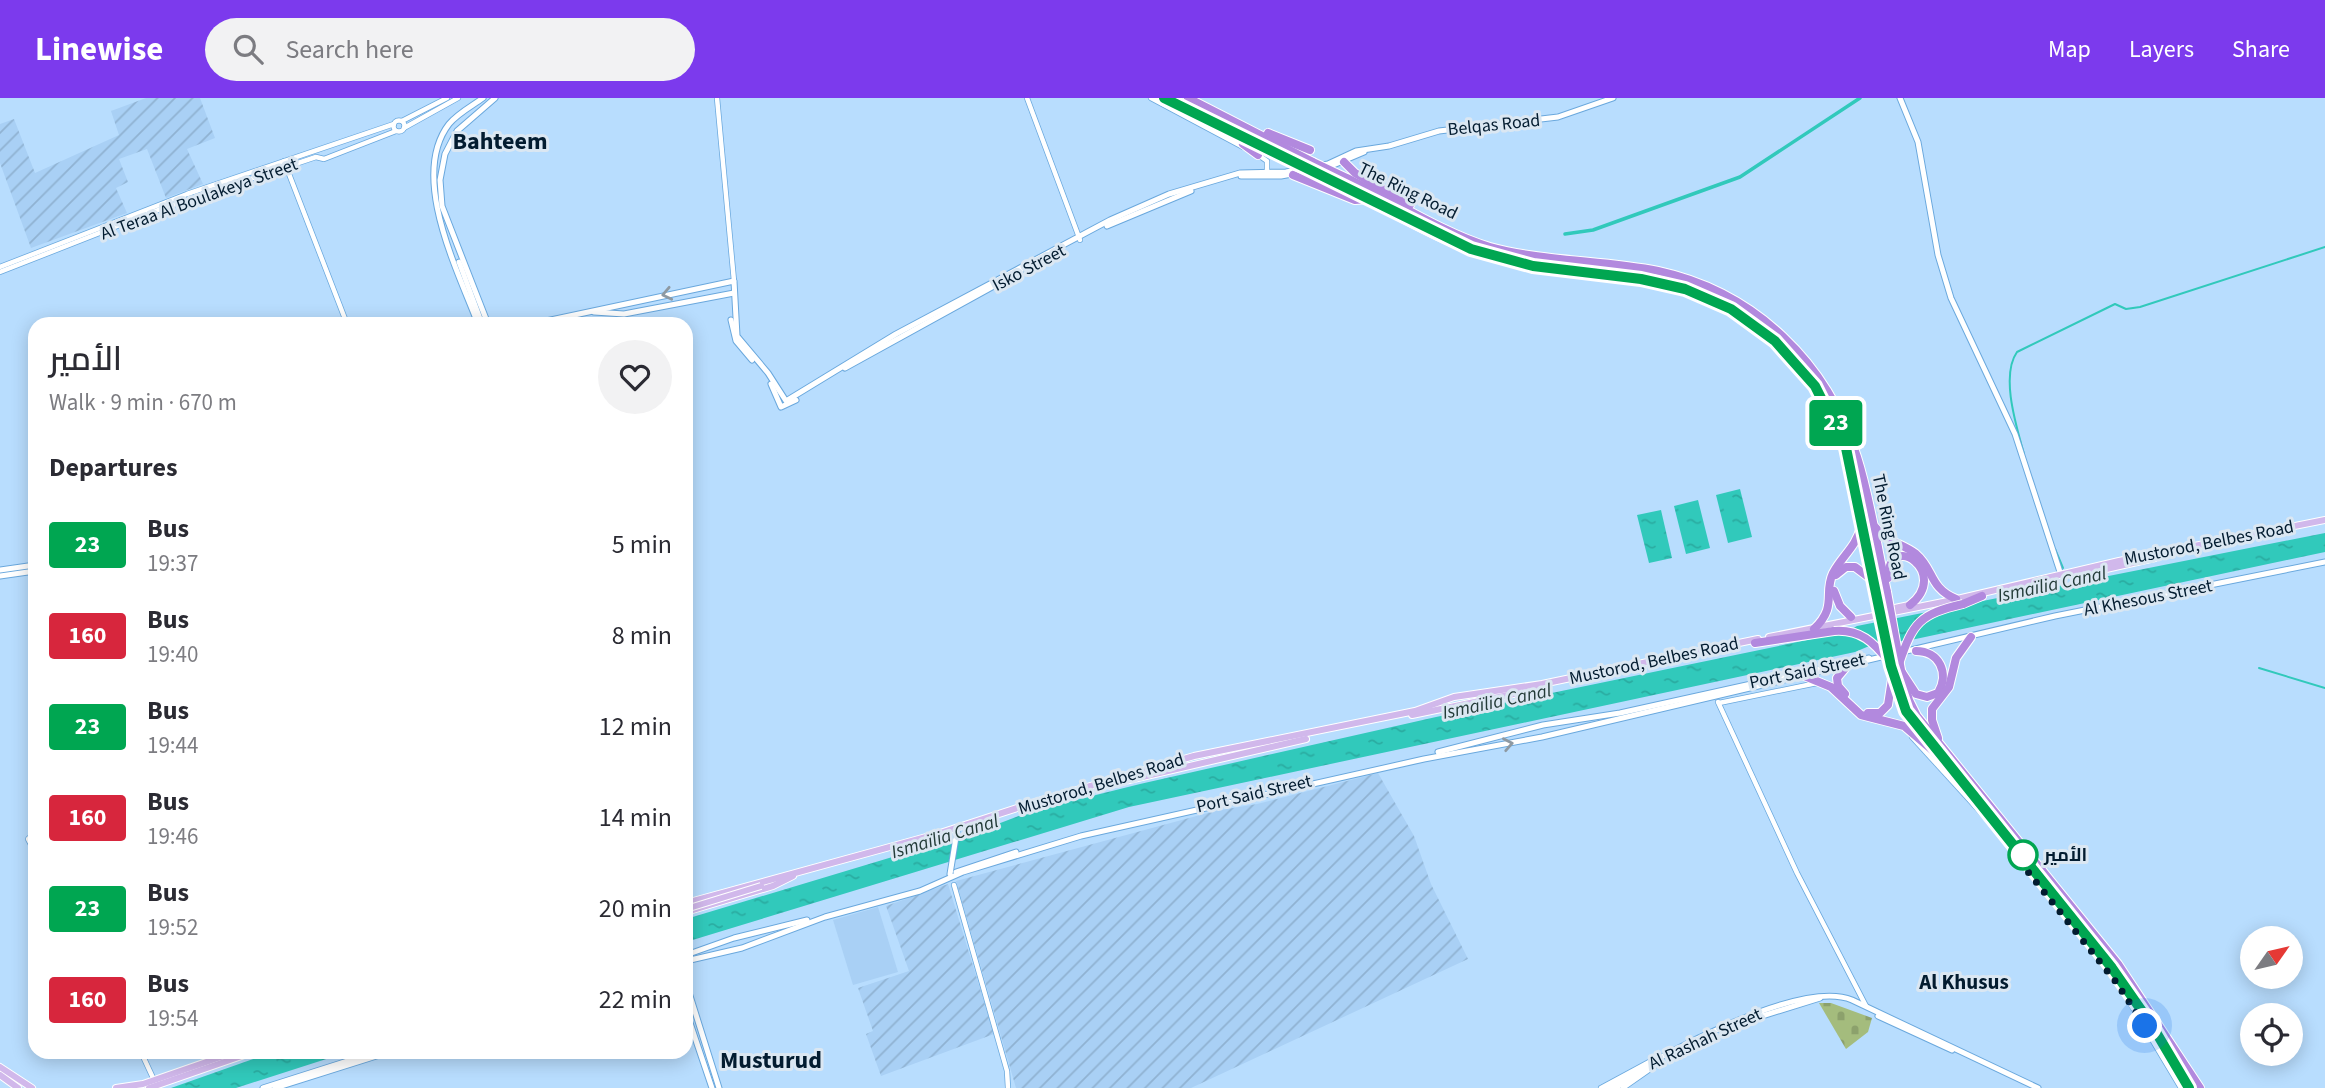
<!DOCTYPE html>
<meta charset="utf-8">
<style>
:root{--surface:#fff;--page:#f2f2f3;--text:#2b2b33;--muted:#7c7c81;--accent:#7c3aed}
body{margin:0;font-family:"Source Sans 3",Cairo,sans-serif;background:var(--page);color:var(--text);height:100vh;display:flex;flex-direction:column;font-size:26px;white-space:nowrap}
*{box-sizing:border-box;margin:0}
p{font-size:23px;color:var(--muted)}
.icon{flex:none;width:38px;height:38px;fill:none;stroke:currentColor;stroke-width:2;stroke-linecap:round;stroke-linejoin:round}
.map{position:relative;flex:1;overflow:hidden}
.side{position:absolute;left:28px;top:219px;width:665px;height:742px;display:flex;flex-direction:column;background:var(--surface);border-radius:21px;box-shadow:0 4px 18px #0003}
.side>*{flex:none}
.badge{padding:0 14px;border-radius:5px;font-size:24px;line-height:46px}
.needle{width:46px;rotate:56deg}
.tools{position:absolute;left:2240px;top:828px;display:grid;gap:14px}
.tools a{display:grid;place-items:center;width:63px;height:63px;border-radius:50%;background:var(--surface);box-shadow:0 4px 18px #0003;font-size:35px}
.you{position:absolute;width:35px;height:35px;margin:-18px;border:5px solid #fff;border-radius:50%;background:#1a73e8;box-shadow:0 0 0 10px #1a73e833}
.map>.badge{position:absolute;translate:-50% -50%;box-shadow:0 0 0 4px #fff}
h2{padding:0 21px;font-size:26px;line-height:63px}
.round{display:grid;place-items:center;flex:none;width:74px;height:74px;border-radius:37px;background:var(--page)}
.overview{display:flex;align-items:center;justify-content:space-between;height:119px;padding:0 21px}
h1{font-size:33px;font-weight:600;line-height:52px}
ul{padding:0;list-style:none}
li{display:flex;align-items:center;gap:21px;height:91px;padding:0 21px}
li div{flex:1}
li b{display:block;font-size:26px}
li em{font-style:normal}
li .badge{min-width:77px;font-weight:700;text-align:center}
header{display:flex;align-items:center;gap:42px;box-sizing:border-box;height:98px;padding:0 35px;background:var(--accent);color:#fff}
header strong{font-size:33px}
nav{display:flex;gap:38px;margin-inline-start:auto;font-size:24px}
.search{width:490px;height:63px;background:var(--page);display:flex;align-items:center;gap:18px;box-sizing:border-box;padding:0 24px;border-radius:38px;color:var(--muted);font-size:26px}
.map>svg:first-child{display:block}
</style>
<header>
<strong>Linewise</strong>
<div class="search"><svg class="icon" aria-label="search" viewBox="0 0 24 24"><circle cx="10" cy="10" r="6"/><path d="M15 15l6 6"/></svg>Search here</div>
<nav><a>Map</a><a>Layers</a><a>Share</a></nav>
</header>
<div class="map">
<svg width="2325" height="990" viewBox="0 0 2325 990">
<defs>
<pattern id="industrial-furrows" width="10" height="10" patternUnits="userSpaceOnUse" patternTransform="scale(1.75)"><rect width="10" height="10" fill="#a9d0f5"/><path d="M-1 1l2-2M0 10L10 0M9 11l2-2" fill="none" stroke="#90b2d2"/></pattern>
<pattern id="cemetery-stones" width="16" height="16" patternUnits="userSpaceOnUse" patternTransform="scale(1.75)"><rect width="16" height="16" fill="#a4bc7d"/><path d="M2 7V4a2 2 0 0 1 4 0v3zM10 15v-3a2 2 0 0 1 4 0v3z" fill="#8ca16c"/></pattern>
<pattern id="water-ripples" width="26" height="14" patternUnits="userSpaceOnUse" patternTransform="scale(1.75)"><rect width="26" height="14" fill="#31c9bb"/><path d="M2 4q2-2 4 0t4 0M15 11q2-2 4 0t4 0" fill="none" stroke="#2aaca1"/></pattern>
</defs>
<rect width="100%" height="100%" fill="#b8ddfe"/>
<polygon fill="#a9d0f5" points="878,809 898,874 853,887 833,822"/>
<g fill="url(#industrial-furrows)">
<polygon points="146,0 200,0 215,40 187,51 203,86 166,100 147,51 119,61 128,84 116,90 127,115 31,150 0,65 0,26 14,21 35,75 119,37 111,13"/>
<polygon points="1378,675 1414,738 1431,786 1468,861 1191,990 1016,990 956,783 1215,713 1257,706"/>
<polygon points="948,786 994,936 881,978 866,936 873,933 858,890 909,873 886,808"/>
</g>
<polygon fill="url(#cemetery-stones)" points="1819,905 1831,905 1872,920 1868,934 1846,951"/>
<g fill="url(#water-ripples)">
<polygon points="1740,391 1752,439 1728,445 1716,397"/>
<polygon points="1698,402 1710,450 1686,456 1674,408"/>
<polygon points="1661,412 1672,460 1649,465 1637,417"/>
<polygon points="2325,435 2325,454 1911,542 1874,546 1855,554 1129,709 686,844 686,821 982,732 1032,713 1140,686 1436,619 1846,534 1857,528"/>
<polygon points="273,954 348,954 236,990 171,990"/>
</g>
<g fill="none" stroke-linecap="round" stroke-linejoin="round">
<g stroke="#31c9bb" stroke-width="2">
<path d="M2024,356C2017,330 2000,278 2017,254L2115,206L2126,211L2140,209L2325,149"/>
<polyline points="2055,451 2063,470"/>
<polyline points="2259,570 2325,590"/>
</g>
<polyline stroke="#31c9bb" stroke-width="3.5" points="1565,136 1593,132 1740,79 1860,0"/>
<defs>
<g id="tertiary">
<polyline points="717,0 734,183"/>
<polyline points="1027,0 1080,142"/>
<polyline points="1151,0 1243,49"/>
<circle cx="399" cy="28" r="5.5"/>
<polyline points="402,23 447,0"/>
<polyline points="404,30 458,0"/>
<polyline points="1257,56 1267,63 1267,77"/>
<polyline points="284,63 347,226"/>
<polyline points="0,169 187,96 394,26"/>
<polyline points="0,174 158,112 316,59 324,61 396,33"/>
<polyline points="1718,604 1797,775 1866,908"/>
<polyline points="1719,605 1817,585"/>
<polyline points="1912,639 1986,720"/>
<polyline points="35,735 28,741 35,754"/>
<polyline points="2005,743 2115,882"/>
<polyline points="954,787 1007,973 1008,990"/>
<polyline points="2126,898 2181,990"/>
<polyline points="141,954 154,982"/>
<polyline points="1601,990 1651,963"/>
<polyline points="1623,990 1656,967"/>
</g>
<g id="secondary">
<polyline points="1900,0 1918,44 1938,157 1951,200 2015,336 2061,477"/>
<polyline points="1331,68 1364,54"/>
<polyline points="1241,78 1281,78 1308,73"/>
<polyline points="1107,128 1191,93"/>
<polyline points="459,164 482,226"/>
<polyline points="594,214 624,216 734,195"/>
<polyline points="731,222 736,243 752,262"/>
<path d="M478,226C458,173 409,78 449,26C458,15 472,8 483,0"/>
<polyline points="488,226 442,108 440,82 445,56 457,33 495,0"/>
<polyline points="532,226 734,183 737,238 768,275 786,303 896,236 1110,122 1169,96 1240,75 1286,74 1328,66 1356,53 1389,48 1439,33 1558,19 1613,0"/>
<polyline points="845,270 1021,173"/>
<polyline points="771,286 781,309 796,302"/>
<polyline points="0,472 35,467"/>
<polyline points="0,478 35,473"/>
<polyline points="1438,654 1543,627 1620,615 1869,560"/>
<polyline points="956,774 1016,754"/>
<polyline points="950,776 957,733"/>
<polyline points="686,857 734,840 807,822"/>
<polyline points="686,863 742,850 825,819 920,793 963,774 1081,738 1424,661 1542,639 2055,518 2325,464"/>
<polyline points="686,885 719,990"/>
<polyline points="686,913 712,990"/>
<polyline points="1878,918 1952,952"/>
<polyline points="1746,923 1820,900"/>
<polyline points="263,990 376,954"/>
<polyline points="275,990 389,954"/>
<path d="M1608,990C1656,960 1799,880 1852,902L2038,990"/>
<polyline points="1615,990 1655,967"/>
</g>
<g id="primary">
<polyline points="2084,476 2155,460"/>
<polyline points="1890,511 1914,506"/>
<polyline points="1769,539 1953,502 2119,463 2325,422"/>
<polyline points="1412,617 1542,590"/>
<polyline points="1112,686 1306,641"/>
<polyline points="686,805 937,736 1042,702 1194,658 1415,613 1454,599 1542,586 1758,541"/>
<polyline points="689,813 773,788 793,778"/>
<polyline points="0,969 32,990"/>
<polyline points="0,977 18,990"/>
<polyline points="116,990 143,986 235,954"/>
<polyline points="149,990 253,954"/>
</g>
<g id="motorway">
<polyline points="1164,0 1303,69"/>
<polyline points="1188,0 1313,64"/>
<polyline points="1268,35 1310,52"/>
<polyline points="1243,46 1258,57"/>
<polyline points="1344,64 1355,75 1410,107"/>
<polyline points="1293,77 1355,102 1368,101"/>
<path d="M1347,80C1390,101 1445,136 1490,149C1545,164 1603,162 1658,173C1755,194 1828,265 1857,359C1871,403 1877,449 1887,494"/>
<path d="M1343,89C1389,111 1437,143 1487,157C1543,173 1602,171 1660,184C1751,204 1825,275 1850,365C1862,407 1866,452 1876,495"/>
<path d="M1875,429C1887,445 1902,445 1916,456C1934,471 1929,490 1956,501"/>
<polyline points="1836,477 1846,469 1855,469 1871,481"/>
<path d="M1888,480C1889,431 1951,475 1910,507"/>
<polyline points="1834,493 1840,508 1851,519"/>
<polyline points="1963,506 1982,498"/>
<path d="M1814,531C1838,508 1823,496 1833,475C1842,458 1856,449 1861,429"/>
<polyline points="1755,545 1834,533"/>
<polyline points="1901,572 1909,602 1917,618 2118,866 2200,990"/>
<path d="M1901,573L1916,596L1927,599L1938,595C1950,575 1939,553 1916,553"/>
<path d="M1893,575L1900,601L1914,625C2008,746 2113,856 2189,990"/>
<polyline points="1802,577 1831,589 1861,617 1904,628 1932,652"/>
<polyline points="1845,596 1838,588 1837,580 1847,568"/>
<polyline points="1868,615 1880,615 1888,607 1892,581"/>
<polyline points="1938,640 1932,622 1932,611 1949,589 1956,560 1971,539"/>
</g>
</defs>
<use href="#tertiary" stroke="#6aa8dd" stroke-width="6"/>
<use href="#secondary" stroke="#6aa8dd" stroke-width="7"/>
<use href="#primary" stroke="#fff" stroke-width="8"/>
<use href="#motorway" stroke="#fff" stroke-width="10"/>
<use href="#tertiary" stroke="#fff" stroke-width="4.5"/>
<use href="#secondary" stroke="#fff" stroke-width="5"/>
<use href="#primary" stroke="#d1b8eb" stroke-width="6"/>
<use href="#motorway" stroke="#b289de" stroke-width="8"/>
<defs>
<polyline id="primary-bridge" points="686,811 761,788"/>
<g id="motorway-bridge">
<polyline points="1313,64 1347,80"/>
<polyline points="1303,69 1343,89"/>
<polyline points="1887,494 1901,572"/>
<polyline points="1876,495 1893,575"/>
<path d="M1834,533C1860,531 1874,544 1889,564"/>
<path d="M1899,566C1913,524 1920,516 1963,506"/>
</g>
</defs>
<use href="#primary-bridge" stroke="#fff" stroke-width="8" stroke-linecap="butt"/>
<use href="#motorway-bridge" stroke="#fff" stroke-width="10" stroke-linecap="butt"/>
<use href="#primary-bridge" stroke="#d1b8eb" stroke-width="6"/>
<use href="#motorway-bridge" stroke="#b289de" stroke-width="8"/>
</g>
<defs><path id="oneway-chevron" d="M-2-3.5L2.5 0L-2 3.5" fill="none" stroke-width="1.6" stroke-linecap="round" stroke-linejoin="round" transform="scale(1.75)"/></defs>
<g stroke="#8e99a2">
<use href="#oneway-chevron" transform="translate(667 196) rotate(168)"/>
<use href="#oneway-chevron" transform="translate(1508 646) rotate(-11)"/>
</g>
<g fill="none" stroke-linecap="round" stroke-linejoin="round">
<defs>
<polyline id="line" points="1164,0 1471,151 1533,168 1641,181 1685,191 1731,211 1775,243 1815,288 1846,350 1891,568 1906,613 2112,870 2153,929 2189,990"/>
</defs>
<use href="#line" stroke="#fff" stroke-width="16"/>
<use href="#line" stroke="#00a651" stroke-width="10"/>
<polyline stroke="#031c30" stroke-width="7" stroke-dasharray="0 12.6" points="2023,757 2017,760 2116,884 2145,928"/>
</g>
<circle fill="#fff" stroke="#00a651" stroke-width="3.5" cx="2023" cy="757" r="14"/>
<g text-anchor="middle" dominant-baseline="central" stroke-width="6" stroke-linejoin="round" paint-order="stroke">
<g font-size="18" fill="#031c30" stroke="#dbe7f2">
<text transform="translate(1494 27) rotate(-6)">Belqas Road</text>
<text transform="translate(1408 93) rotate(26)">The Ring Road</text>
<text transform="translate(199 101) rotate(-20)">Al Teraa Al Boulakeya Street</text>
<text transform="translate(1029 170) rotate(-28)">Isko Street</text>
<text transform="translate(1889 429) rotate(78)">The Ring Road</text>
<text transform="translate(2209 445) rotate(-11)">Mustorod, Belbes Road</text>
<text transform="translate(2148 500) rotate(-11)">Al Khesous Street</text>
<text transform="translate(1654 563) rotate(-12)">Mustorod, Belbes Road</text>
<text transform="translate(1807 573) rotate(-12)">Port Said Street</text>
<text transform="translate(1101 686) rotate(-17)">Mustorod, Belbes Road</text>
<text transform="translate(1254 696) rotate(-13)">Port Said Street</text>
<text transform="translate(1705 941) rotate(-25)">Al Rashah Street</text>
</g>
<g font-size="18" font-weight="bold" fill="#031c30" stroke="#dbe7f2" text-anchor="start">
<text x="2044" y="757">الأمير</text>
</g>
<g font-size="19" font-style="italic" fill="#233b38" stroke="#dbe7f2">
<text transform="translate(2052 487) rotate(-12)">Ismaïlia Canal</text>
<text transform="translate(1497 604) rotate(-12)">Ismaïlia Canal</text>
<text transform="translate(945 739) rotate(-17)">Ismaïlia Canal</text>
</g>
<g font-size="21" font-weight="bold" fill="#031c30" stroke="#dbe7f2">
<text x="1964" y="884">Al Khusus</text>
</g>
<g font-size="24" font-weight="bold" fill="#031c30" stroke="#dbe7f2">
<text x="500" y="43">Bahteem</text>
<text x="771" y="962">Musturud</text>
</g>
</g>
</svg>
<div class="tools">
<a><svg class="needle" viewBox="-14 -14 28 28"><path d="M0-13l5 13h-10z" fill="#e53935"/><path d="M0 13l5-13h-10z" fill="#7c7c81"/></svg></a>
<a><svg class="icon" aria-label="locate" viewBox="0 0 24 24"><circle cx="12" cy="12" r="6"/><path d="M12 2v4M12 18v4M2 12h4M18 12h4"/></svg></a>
</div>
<div class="you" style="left:2145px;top:928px"></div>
<b class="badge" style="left:1836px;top:325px;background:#00a651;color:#fff">23</b>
<section class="side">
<div class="overview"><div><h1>الأمير</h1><p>Walk · 9 min · 670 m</p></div><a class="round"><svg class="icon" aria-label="heart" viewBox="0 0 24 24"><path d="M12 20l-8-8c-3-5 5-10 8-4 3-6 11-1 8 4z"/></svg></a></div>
<h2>Departures</h2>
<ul>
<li><span class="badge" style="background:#00a651;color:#fff">23</span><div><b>Bus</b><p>19:37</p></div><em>5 min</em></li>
<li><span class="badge" style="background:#d7263d;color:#fff">160</span><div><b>Bus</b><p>19:40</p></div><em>8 min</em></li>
<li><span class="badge" style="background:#00a651;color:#fff">23</span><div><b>Bus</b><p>19:44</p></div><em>12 min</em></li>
<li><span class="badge" style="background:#d7263d;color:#fff">160</span><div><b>Bus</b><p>19:46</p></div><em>14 min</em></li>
<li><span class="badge" style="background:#00a651;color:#fff">23</span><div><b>Bus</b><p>19:52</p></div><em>20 min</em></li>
<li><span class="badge" style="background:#d7263d;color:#fff">160</span><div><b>Bus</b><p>19:54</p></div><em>22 min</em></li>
</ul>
</section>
</div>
